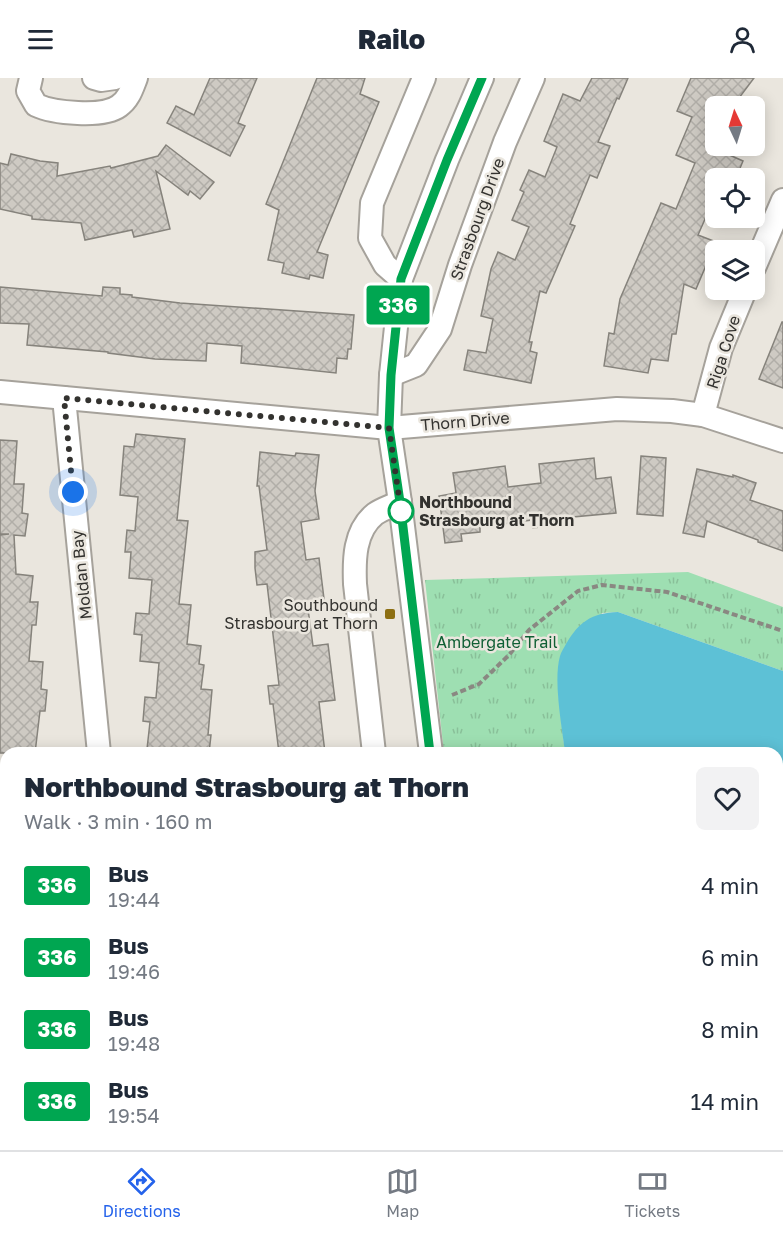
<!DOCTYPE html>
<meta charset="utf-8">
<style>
:root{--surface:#fff;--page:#f2f2f3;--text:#1f2937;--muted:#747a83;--line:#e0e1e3;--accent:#2563eb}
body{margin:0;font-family:"Golos Text",sans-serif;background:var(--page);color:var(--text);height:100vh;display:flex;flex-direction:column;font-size:22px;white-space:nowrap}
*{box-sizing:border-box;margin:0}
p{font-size:20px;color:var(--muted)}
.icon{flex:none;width:33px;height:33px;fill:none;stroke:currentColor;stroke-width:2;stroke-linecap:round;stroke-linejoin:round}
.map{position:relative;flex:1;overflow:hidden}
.side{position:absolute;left:0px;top:669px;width:783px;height:404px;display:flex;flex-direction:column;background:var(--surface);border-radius:18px 18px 0 0;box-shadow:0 3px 15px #0003}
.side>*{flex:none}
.badge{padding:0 12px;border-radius:4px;font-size:21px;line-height:39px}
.needle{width:39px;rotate:356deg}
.fabs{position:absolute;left:705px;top:18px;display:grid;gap:12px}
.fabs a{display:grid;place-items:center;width:60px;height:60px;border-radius:9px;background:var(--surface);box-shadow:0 3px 15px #0003;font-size:30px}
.you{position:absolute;width:30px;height:30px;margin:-15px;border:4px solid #fff;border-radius:50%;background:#1a73e8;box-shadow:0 0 0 9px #1a73e833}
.map>.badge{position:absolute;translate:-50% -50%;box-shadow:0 0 0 3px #fff}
.round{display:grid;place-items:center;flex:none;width:63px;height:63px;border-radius:9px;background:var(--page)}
.summary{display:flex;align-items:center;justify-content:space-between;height:102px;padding:0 24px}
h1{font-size:28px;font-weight:800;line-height:45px}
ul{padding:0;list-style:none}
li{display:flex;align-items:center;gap:18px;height:72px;padding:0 24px}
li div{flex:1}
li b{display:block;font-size:22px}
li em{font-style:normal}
li .badge{min-width:66px;font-weight:700;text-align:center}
header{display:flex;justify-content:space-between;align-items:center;height:78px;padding:0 24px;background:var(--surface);font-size:27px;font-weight:800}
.menu{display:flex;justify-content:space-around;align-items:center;height:84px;border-top:2px solid var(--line);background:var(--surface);font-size:16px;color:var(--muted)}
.menu a{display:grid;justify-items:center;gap:3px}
.menu .active{color:var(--accent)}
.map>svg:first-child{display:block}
</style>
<header><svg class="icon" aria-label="menu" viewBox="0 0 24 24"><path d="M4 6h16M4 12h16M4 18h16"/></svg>Railo<svg class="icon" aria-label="person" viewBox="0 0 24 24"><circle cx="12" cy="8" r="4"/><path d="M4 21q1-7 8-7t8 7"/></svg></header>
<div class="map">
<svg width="783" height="1072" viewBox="0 0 783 1072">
<defs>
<pattern id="park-tufts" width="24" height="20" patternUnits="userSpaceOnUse" patternTransform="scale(1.5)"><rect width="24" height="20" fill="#9edfb2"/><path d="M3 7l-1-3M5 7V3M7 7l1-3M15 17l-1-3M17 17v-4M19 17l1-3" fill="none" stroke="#89c099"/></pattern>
<pattern id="building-cross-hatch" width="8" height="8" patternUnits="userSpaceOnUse" patternTransform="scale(1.5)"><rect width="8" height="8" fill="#cecac3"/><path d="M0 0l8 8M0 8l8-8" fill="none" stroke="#b1aea8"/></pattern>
</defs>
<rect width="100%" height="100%" fill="#eae6de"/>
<g fill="url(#park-tufts)">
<polygon points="688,494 783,529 783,593 618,534 602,535 558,613 565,675 444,675 425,502"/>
<polygon points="0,1063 6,1063 6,1066 442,1066 446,1072 0,1072"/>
</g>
<path fill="#5dc1d6" d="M618,534L783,593V885L777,883V675H565C562,649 553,603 560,578C561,574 564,570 566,566C579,544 591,535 618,534Z"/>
<g fill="url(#building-cross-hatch)" stroke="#86837c" stroke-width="1.5">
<polygon points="210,0 257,0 238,45 245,48 230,78 167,45 176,28 194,37"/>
<polygon points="317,0 365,0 360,16 379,24 317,174 328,177 323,200 310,197 309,201 282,195 284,185 268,182 279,132 266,126"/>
<polygon points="592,0 628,0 619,21 617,20 598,64 610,68 597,100 590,97 570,146 575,148 546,215 540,213 529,264 532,264 530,273 537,275 531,305 464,292 468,272 486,275 493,241 481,238 491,191 498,174 515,182 529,149 512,142 524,114 520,112 529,92 545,99 557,69 544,63 563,16 580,23"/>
<polygon points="691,0 754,0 733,28 716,28 716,68 728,68 725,75 743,83 736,100 716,100 716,116 698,157 716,164 696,211 684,206 676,256 672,256 668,283 651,281 648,295 604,288 609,255 614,256 620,221 661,125 676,131 695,85 676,77 692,39 677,33"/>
<polygon points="166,67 214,104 200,121 190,113 188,117 156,93 170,151 134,159 132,152 85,162 81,145 32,141 32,138 0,131 0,85 8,87 11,76 40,83 58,85 57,98 110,88 111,90 158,78"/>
<polygon points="0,209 102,218 103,209 120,210 120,216 132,217 132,219 180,225 354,237 351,271 348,271 347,281 337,280 336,295 241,285 242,268 207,265 206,283 155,281 108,275 108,274 27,267 29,246 0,245"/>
<polygon points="782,244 783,244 783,310 759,301"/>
<polygon points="136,356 185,361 177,442 188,443 179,526 191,527 187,566 201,568 199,586 204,587 201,611 212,612 208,657 211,657 209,675 168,675 168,673 147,671 150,644 143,643 145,619 156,620 159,585 140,583 142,557 134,556 136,535 149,536 152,502 129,500 131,474 125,474 127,452 135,453 138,419 120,417 124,368 134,369"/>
<polygon points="0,362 17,363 14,406 24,406 22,435 28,436 25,458 14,457 16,496 33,498 30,524 38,524 36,547 32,547 29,583 43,584 41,611 47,612 45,633 40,633 35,675 0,675 0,457 9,456 0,456"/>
<polygon points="260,374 295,378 296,375 319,377 315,413 319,441 301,444 306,482 319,480 325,529 308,531 313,568 328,566 335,622 319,624 325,675 279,675 273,626 270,626 268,608 279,607 267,506 257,507 255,490 255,474 267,472 259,408 257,408"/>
<polygon points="641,378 666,380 663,438 637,436"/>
<polygon points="594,380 596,401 611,399 616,435 562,440 563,446 533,450 532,442 480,449 480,454 461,456 462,463 445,465 439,418 456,415 453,395 505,388 508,409 541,405 539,386"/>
<polygon points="697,391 733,399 733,397 756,405 750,422 783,433 783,473 758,464 758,462 707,443 704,459 683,455"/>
</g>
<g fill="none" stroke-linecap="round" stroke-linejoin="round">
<defs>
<g id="minor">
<path d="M31,0L28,13L36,27C53,35 103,40 119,28C129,21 132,10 136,0"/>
<polyline points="94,0 101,2 115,0"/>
<polyline points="754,190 783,122"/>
<polyline points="401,201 385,187 370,160 372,125 424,0"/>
<polyline points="391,297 416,287 440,251 460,187 505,64 533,0"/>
<polyline points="0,314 389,350 617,331 672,333 703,337 783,363"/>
<polyline points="64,320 99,675"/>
<polyline points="703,337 721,270 745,212"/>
<path d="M374,675L355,506C354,482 354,453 375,436C382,431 392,428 400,424"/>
<polyline points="431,675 400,424 389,350 391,297 401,201 447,82 482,0"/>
<polyline points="0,766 6,766"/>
<polyline points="0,1050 6,1050"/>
<polyline points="635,1066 649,1072"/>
<polyline points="461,1072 461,1066"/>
</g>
</defs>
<use href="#minor" stroke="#a6a29b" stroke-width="26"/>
<g stroke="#8a8882" stroke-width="4" stroke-dasharray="6 3" stroke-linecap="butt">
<polyline points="452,617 479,606 509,577 529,552 578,513 602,507 667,514 783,553"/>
<polyline points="400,1072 424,1069 441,1070"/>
</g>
<use href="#minor" stroke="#fff" stroke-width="22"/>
</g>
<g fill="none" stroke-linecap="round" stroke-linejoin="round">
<defs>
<polyline id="line" points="430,675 400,424 389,350 391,297 401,201 447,82 482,0"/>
</defs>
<use href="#line" stroke="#fff" stroke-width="14"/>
<use href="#line" stroke="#00a651" stroke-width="9"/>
<polyline stroke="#33322f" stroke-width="6" stroke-dasharray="0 10.8" points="73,414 64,320 389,350 401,433"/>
</g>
<circle fill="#fff" stroke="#00a651" stroke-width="3" cx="401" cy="433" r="12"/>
<rect fill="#8d6f12" stroke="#eae6de" stroke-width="2" x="384" y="530" width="12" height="12" rx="3"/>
<g text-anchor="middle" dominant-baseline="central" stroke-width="5" stroke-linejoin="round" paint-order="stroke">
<g font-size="16" fill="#33322f" stroke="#eae6de">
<text transform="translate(477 141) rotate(-70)">Strasbourg Drive</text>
<text transform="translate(723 274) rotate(-72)">Riga Cove</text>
<text transform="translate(465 343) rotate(-5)">Thorn Drive</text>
<text transform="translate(81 497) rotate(-96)">Moldan Bay</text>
</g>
<g font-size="16" font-weight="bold" fill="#33322f" stroke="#eae6de" text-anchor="start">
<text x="419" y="424">Northbound<tspan x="419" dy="18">Strasbourg at Thorn</tspan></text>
</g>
<g font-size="16" fill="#33322f" stroke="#eae6de" text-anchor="end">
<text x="378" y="527">Southbound<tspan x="378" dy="18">Strasbourg at Thorn</tspan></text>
</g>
<g font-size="16" fill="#0f5f34" stroke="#eae6de">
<text x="497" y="564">Ambergate Trail</text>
</g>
</g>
</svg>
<div class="fabs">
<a><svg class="needle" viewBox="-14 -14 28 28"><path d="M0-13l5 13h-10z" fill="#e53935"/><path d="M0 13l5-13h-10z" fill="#747a83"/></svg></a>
<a><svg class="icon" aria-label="locate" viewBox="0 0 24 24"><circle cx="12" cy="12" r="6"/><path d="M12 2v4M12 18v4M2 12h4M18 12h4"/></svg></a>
<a><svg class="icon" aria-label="layers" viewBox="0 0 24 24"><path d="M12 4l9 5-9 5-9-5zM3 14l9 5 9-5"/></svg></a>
</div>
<div class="you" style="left:73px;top:414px"></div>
<b class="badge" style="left:398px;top:227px;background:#00a651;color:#fff">336</b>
<section class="side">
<div class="summary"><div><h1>Northbound Strasbourg at Thorn</h1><p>Walk · 3 min · 160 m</p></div><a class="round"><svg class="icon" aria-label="heart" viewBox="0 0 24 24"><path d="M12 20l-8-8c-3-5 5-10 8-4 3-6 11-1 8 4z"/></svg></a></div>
<ul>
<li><span class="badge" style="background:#00a651;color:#fff">336</span><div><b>Bus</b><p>19:44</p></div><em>4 min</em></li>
<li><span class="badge" style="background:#00a651;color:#fff">336</span><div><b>Bus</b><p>19:46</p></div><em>6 min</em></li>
<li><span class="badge" style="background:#00a651;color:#fff">336</span><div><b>Bus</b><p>19:48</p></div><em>8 min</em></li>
<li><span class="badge" style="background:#00a651;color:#fff">336</span><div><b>Bus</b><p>19:54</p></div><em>14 min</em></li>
</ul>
</section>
</div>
<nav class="menu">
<a class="active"><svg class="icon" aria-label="directions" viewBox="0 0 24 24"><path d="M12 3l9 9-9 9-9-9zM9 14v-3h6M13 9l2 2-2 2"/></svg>Directions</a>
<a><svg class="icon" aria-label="map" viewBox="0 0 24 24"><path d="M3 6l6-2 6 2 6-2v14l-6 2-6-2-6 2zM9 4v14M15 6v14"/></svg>Map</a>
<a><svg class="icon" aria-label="tickets" viewBox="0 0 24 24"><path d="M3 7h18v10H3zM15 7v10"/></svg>Tickets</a>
</nav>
